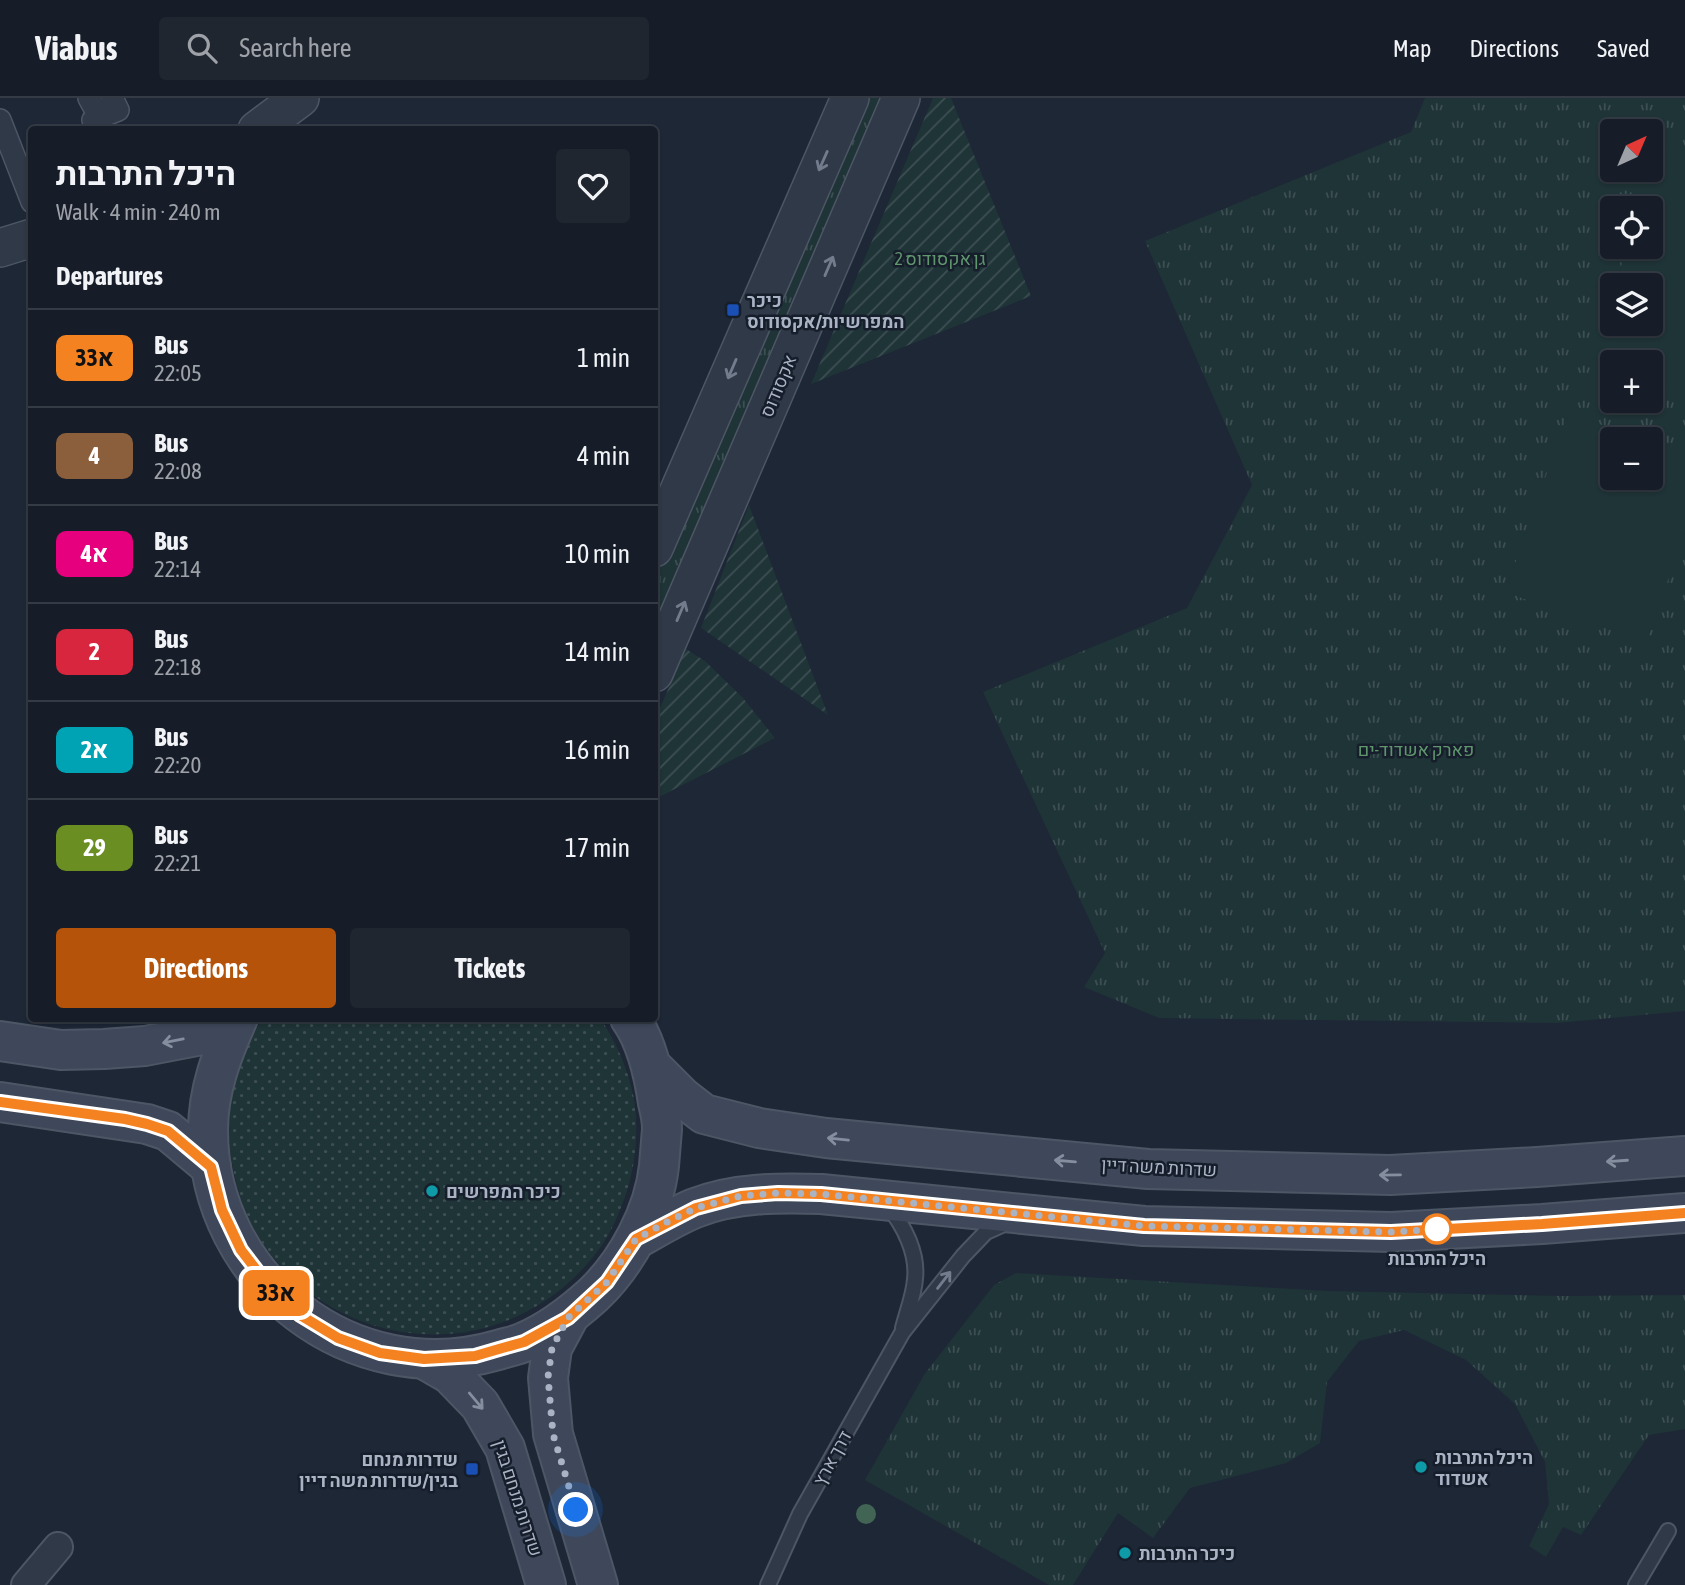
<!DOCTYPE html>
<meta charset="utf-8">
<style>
:root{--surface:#161d28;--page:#1f2630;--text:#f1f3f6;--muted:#9ea2a8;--line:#353b45;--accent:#b45309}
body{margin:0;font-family:"Asap Condensed",Heebo,sans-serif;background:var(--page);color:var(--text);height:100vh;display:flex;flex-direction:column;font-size:26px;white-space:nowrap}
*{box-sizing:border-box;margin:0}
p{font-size:23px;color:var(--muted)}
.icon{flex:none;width:38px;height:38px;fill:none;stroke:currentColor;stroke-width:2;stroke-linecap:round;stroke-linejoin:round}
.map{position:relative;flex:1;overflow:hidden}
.sheet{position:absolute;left:28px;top:28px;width:630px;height:896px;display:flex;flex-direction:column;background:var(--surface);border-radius:7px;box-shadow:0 2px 5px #0004,0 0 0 2px var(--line)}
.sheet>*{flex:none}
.badge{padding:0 14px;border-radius:10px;font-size:24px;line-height:46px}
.needle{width:46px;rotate:44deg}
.controls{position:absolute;left:1600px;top:21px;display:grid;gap:14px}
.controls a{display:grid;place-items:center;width:63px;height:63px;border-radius:7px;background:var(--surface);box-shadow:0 2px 5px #0004,0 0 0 2px var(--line);font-size:35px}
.you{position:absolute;width:35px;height:35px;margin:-18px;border:5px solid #fff;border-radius:50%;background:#1a73e8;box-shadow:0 0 0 10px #1a73e833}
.map>.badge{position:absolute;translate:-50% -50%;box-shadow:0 0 0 4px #fff}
h2{padding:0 28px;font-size:26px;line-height:63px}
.round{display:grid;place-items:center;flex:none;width:74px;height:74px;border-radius:7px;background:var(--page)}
.summary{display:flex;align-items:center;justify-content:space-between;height:119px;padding:0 28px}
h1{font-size:33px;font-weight:700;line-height:52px}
.cta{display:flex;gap:14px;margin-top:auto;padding:14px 28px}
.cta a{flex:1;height:80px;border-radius:7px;background:var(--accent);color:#fff;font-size:28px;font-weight:700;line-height:80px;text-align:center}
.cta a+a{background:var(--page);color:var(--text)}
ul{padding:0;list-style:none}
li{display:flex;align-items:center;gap:21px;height:98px;padding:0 28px;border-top:2px solid var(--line)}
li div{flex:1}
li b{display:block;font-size:26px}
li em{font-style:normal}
li .badge{min-width:77px;font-weight:700;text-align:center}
header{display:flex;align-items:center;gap:42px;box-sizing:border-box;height:98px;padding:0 35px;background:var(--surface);border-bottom:2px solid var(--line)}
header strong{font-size:33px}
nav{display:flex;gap:38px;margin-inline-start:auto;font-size:24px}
.search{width:490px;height:63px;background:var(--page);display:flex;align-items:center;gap:18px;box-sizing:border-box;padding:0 24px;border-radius:7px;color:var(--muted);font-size:26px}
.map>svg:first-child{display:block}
</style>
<header>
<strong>Viabus</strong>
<div class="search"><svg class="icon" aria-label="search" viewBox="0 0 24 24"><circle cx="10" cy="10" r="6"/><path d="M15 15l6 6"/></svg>Search here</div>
<nav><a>Map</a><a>Directions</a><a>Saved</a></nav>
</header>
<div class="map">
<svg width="1685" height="1487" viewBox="0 0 1685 1487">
<defs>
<pattern id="grass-dots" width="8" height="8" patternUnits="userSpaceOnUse" patternTransform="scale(1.75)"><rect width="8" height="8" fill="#1f3437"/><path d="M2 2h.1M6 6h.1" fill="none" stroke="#3d4f52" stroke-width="1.8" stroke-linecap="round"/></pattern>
<pattern id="park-tufts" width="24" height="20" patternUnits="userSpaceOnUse" patternTransform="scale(1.75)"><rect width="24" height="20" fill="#1f3437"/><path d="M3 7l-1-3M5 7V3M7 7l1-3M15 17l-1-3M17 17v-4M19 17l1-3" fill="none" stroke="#3d4f52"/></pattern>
<pattern id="garden-furrows" width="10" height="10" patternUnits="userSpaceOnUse" patternTransform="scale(1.75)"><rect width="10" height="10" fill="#1f3437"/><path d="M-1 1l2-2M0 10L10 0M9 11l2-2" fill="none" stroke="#3d4f52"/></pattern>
</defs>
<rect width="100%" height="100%" fill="#1d2736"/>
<path fill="url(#grass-dots)" d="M262,921H601C614,942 625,963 631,988C640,1020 637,1061 627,1093C620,1114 611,1136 597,1154C527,1246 402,1263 310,1195C278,1171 251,1136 240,1098C220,1032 226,980 262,921Z"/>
<g fill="url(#park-tufts)" fill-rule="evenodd">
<polygon points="854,0 891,0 655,553 655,470"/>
<path d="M1425,0H1685V913L1557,925L1159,920L1084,889L1105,855L983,594L1187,510L1252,387L1145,143L1411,34ZM1612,33H1650V72H1612ZM1612,110H1650V149H1612ZM1612,187H1650V226H1612ZM1612,264H1650V303H1612ZM1612,341H1650V380H1612Z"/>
<polygon points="1016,1175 1328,1193 1565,1198 1685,1197 1685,1331 1649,1337 1581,1437 1563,1429 1546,1459 1529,1448 1549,1406 1545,1364 1515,1306 1466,1262 1404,1232 1359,1243 1327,1284 1320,1345 1286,1365 1190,1390 1153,1440 1118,1415 1073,1487 1049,1487 865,1382 924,1277 994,1187"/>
</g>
<g fill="url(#garden-furrows)">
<polygon points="933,0 951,0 1031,198 811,286"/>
<polygon points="749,407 828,617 701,530"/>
<polygon points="686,551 705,563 743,600 775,640 655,701 655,621"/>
</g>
<g fill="#1f3437">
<polygon points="1666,50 1685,57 1685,296 1650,283 1650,264 1612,264 1612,268 1587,258 1612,193 1612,226 1650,226 1650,187 1614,187 1628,149 1650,149 1650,110 1643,110"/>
<polygon points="1568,315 1642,341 1612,341 1612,380 1650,380 1650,344 1685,356 1685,434 1646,544 1505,494"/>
</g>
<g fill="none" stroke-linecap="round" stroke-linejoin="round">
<defs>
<g id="service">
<path d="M888,1108C904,1128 918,1155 915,1181C914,1197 907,1214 903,1230"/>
<polyline points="768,1487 800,1416 902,1235 963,1158 986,1134 1006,1125"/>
<polyline points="1636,1487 1668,1433"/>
</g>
<g id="pedestrian">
<polyline points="89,0 100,20"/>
<polyline points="0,22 32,104"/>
<polyline points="97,32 93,22 118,12 112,0"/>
</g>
<polyline id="minor" points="26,1487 58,1449"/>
<g id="tertiary">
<polyline points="257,32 300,0"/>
<polyline points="0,150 32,140"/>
<polyline points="654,450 850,0"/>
<polyline points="654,575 901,0"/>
</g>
<g id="secondary">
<path d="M238,920C222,956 208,992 208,1032C208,1183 353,1294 498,1252C507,1249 516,1248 524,1244C550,1233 572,1216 593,1197C627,1165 654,1114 659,1068C660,1056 661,1043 662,1031C662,1022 660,1013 658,1005C654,977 647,944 630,920"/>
<polyline points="0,943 61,952 104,951 145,948 202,937 237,920"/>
<polyline points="653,970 682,999 704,1016 759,1030 826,1040 1148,1071 1390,1077 1537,1069 1685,1058"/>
<polyline points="0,1004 147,1026 168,1033 211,1069"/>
<path d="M636,1141C656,1130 675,1118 695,1110C736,1094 779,1095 821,1096L1144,1128L1391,1134L1542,1126L1685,1115"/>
<polyline points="568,1220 552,1250 548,1280 553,1336 598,1487"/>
<polyline points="424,1261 450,1276 480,1307 505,1350 546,1487"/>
</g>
</defs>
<use href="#service" stroke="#4d5665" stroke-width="18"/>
<use href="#pedestrian" stroke="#4d5665" stroke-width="24"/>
<use href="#minor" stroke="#4d5665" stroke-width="32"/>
<use href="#tertiary" stroke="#4d5665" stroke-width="40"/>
<use href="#secondary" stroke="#4d5665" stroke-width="42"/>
<use href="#service" stroke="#303947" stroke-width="14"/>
<use href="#pedestrian" stroke="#303947" stroke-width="21"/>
<use href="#minor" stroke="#303947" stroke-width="28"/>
<use href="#tertiary" stroke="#303947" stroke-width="37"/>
<use href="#secondary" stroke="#3e485a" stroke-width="38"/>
</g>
<circle fill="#426455" cx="866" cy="1416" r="10"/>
<defs><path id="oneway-shaft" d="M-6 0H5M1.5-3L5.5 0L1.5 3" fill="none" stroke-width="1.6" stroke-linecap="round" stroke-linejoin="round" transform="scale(1.75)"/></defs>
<g stroke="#737c8c">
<use href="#oneway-shaft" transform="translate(823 63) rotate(114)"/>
<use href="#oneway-shaft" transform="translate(829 168) rotate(-67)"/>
<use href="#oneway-shaft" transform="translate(732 271) rotate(113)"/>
<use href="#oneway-shaft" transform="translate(681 513) rotate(-67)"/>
<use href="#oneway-shaft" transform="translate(944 1182) rotate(-52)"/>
</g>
<g stroke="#848e9f">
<use href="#oneway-shaft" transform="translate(173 943) rotate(169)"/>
<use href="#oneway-shaft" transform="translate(838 1041) rotate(-174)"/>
<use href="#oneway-shaft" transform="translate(1065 1063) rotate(-175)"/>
<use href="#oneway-shaft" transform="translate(1617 1063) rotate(176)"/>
<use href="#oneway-shaft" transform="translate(1390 1077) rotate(179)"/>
<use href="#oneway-shaft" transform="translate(476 1303) rotate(50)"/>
</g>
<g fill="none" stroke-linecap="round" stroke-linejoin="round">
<defs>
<polyline id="line" points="0,1004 125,1021 147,1026 168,1033 211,1069 222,1112 241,1152 268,1187 300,1217 338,1240 380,1255 424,1261 475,1258 499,1251 524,1244 568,1220 607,1184 636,1141 696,1110 741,1098 778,1095 821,1096 1144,1128 1391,1134 1542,1126 1685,1115"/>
</defs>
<use href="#line" stroke="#fff" stroke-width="16"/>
<use href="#line" stroke="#f58220" stroke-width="10"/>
<polyline stroke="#a9b3c4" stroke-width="7" stroke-dasharray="0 12.6" points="576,1412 553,1336 548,1279 552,1250 568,1220 607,1184 636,1141 669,1123 696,1110 741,1098 778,1095 821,1096 1144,1128 1391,1134 1441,1131 1437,1131"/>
</g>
<g fill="#1a4fb4" stroke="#161e2b" stroke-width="2.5">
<rect x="726" y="205" width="14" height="14" rx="3.5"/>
<rect x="465" y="1364" width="14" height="14" rx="3.5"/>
</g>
<g fill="#0f9aa8" stroke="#161e2b" stroke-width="2.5">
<circle cx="432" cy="1093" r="7"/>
<circle cx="1421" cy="1369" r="7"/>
<circle cx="1125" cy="1455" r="7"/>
</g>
<circle fill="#fff" stroke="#f58220" stroke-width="3.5" cx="1437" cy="1131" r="14"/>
<g text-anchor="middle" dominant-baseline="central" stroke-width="5" stroke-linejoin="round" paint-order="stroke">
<g font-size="18" fill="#60966e" stroke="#161e2b">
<text x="940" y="160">גן אקסודוס 2</text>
<text x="1416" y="651">פארק אשדוד-ים</text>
</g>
<g font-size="18" font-weight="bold" fill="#a9b3c4" stroke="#161e2b" text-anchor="start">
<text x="747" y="202">כיכר<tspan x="747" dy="21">המפרשיות/אקסודוס</tspan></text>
<text x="446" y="1093">כיכר המפרשים</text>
<text x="1435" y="1359">היכל התרבות<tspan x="1435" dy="21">אשדוד</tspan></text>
<text x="458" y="1361" text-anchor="end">שדרות מנחם<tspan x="458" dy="21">בגין/שדרות משה דיין</tspan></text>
<text x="1139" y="1455">כיכר התרבות</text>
</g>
<g font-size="18" fill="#a9b3c4" stroke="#161e2b">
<text transform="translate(778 288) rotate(-67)">אקסודוס</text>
<text transform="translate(1159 1069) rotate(3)">שדרות משה דיין</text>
<text transform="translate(832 1360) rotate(-61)">דרך ארץ</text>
<text transform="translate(518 1400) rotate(72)">שדרות מנחם בגין</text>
</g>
<g font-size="18" font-weight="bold" fill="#a9b3c4" stroke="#161e2b">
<text x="1437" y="1160">היכל התרבות</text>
</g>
</g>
</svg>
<div class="controls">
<a><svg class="needle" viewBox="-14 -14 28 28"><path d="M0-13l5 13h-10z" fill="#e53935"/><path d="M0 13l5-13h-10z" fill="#9ea2a8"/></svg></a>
<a><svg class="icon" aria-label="locate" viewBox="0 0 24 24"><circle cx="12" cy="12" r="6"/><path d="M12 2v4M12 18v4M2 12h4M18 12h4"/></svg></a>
<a><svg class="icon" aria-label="layers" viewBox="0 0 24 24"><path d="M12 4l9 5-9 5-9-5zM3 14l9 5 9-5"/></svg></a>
<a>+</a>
<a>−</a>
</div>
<div class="you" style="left:576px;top:1412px"></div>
<b class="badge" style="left:276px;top:1195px;background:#f58220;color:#111">33א</b>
<section class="sheet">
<div class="summary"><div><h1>היכל התרבות</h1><p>Walk · 4 min · 240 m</p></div><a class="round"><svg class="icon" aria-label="heart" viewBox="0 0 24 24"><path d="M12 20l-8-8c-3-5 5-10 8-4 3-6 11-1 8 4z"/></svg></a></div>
<h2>Departures</h2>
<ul>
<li><span class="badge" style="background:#f58220;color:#111">33א</span><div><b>Bus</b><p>22:05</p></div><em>1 min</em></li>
<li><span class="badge" style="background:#8b5e3c;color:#fff">4</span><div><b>Bus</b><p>22:08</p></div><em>4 min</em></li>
<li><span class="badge" style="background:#e6007e;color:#fff">4א</span><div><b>Bus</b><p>22:14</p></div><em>10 min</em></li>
<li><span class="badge" style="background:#d7263d;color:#fff">2</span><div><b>Bus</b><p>22:18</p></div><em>14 min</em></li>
<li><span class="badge" style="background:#00a3b4;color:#fff">2א</span><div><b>Bus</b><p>22:20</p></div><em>16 min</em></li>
<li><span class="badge" style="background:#6b8e23;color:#fff">29</span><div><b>Bus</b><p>22:21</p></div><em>17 min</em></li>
</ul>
<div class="cta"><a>Directions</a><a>Tickets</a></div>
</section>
</div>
